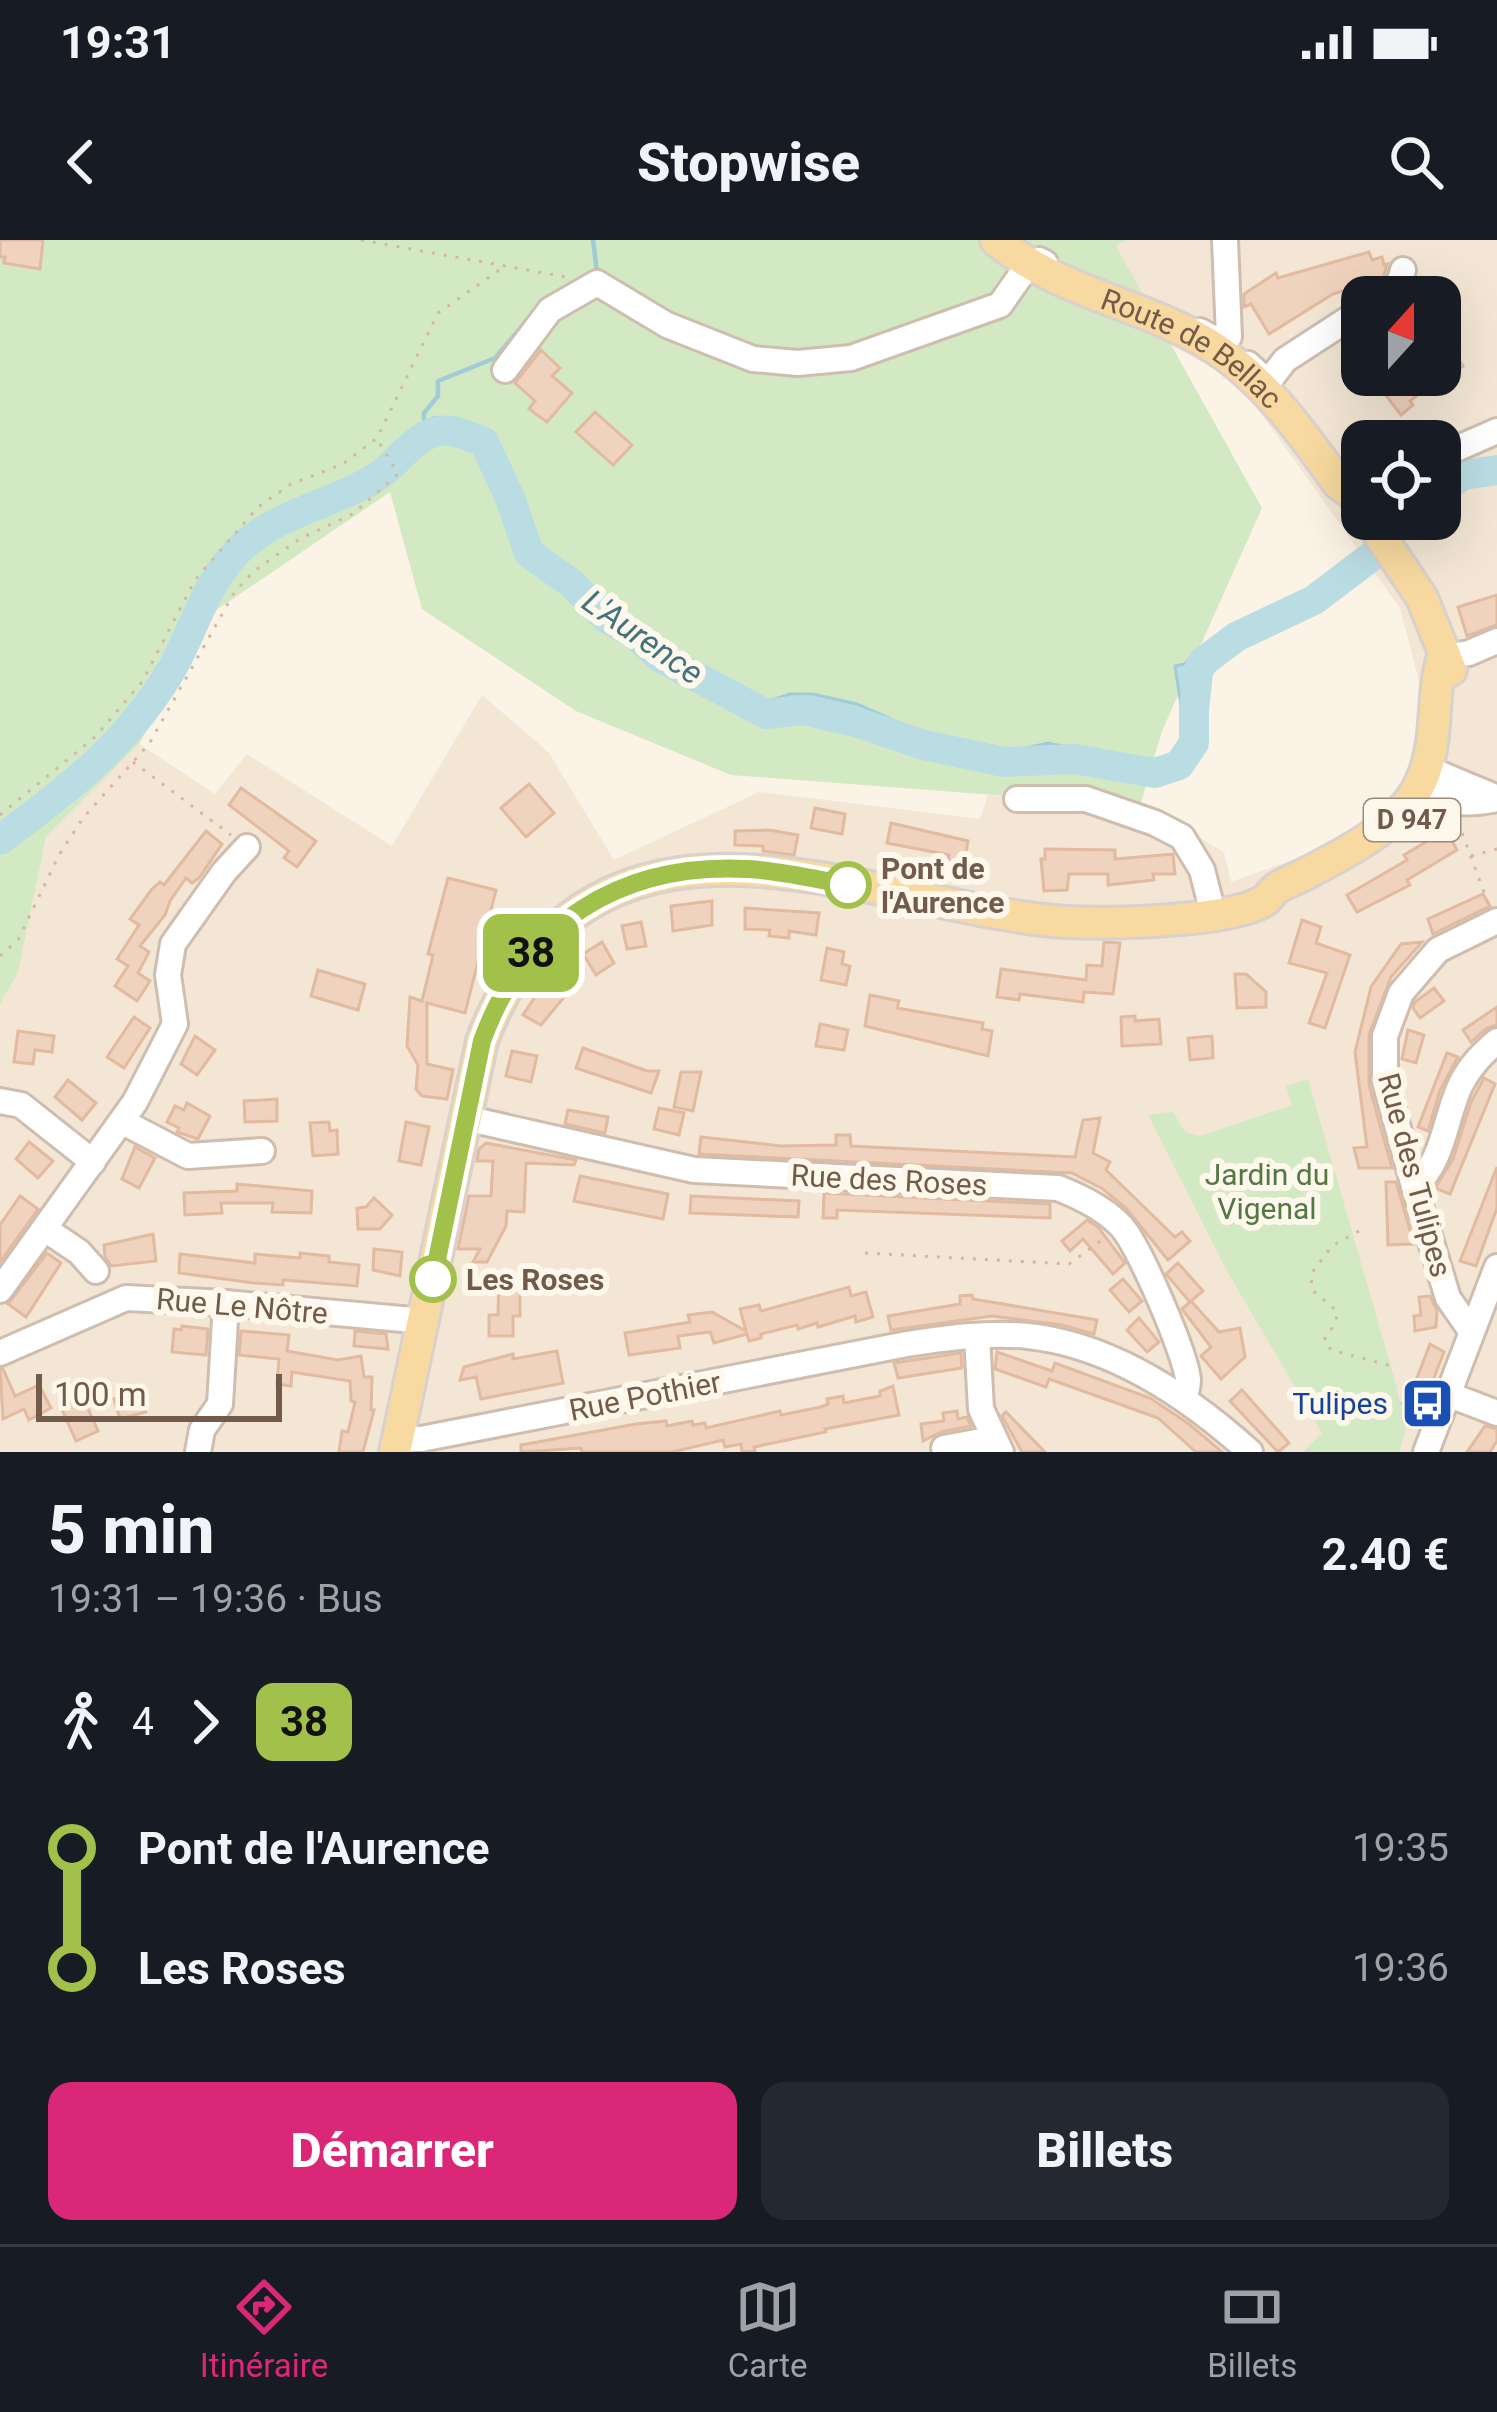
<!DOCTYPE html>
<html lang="fr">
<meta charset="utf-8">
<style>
:root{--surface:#171b24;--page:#242831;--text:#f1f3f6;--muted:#9ea1a6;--line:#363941;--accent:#db2777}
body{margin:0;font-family:Roboto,sans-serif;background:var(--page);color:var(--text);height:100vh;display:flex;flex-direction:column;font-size:45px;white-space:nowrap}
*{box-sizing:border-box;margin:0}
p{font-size:39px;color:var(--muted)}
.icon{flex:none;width:66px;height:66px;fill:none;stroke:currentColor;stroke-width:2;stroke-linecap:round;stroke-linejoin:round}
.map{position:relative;height:1212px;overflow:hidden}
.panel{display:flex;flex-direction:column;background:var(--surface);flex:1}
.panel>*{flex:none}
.badge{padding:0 24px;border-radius:18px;font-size:42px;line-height:78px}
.needle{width:78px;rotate:21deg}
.controls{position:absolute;left:1341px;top:36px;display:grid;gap:24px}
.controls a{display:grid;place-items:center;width:120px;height:120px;border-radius:24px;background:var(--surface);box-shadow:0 12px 48px #0002;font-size:60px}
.scale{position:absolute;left:36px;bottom:30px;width:246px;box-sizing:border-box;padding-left:12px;border:6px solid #735b4b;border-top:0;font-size:33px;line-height:42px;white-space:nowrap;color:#735b4b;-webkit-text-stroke:9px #fef7eb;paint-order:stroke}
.map>.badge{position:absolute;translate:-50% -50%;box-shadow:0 0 0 6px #fff}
.legs{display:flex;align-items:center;gap:18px;height:132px;padding:0 48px;font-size:39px}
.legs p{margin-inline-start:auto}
.head{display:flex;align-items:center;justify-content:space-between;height:204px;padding:0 48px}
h1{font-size:66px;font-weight:800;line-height:90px}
.action{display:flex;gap:24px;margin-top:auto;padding:24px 48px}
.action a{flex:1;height:138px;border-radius:24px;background:var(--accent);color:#fff;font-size:48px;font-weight:800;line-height:138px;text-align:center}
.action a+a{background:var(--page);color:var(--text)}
ul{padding:0 48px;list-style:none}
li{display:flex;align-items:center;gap:42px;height:120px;font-size:45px}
li i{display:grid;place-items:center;width:18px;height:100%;margin:0 15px;background:currentColor}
li i::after{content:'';width:30px;height:30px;margin:-15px;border:9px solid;border-radius:50%;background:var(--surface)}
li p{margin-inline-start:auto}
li:first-child i{background:linear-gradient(#0000 50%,currentColor 0)}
li:last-child i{background:linear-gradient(currentColor 50%,#0000 0)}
.status{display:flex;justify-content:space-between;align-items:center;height:84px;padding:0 60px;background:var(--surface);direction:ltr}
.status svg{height:33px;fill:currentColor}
header{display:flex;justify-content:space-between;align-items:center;height:156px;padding:0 48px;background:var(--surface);font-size:54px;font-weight:800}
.tab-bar{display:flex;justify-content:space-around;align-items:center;height:168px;border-top:3px solid var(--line);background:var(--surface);font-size:33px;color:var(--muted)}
.tab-bar a{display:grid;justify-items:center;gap:6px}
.tab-bar .active{color:var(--accent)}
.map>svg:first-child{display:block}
</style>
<div class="status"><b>19:31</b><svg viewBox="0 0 49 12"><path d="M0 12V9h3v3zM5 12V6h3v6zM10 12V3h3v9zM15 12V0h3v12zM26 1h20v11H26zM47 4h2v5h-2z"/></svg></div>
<header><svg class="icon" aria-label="back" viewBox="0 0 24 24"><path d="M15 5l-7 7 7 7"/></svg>Stopwise<svg class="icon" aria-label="search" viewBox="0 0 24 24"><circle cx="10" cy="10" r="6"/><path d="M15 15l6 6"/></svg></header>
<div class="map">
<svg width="1497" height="1212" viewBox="0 0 1497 1212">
<rect width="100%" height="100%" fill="#fbf3e5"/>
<path fill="#f3e6d4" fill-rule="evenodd" d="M1126,0H1497V1212H0V764L18,733L46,597L139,504L215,554L247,514L392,606L482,455L549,513L614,620L759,552L980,579L988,555L1145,566L1224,612L1231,642L1311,613L1369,578L1405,542L1423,457L1400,368L1239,143L1171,105L1115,6ZM1362,57H1440V135H1362ZM1362,201H1440V279H1362Z"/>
<g fill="#d2e9c4">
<polygon points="0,0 1126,0 1116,6 1262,268 1162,491 1140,566 731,535 576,471 422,369 390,252 212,373 139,504 46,597 18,733 0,764"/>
<polygon points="1308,839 1396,1144 1406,1188 1399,1212 1303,1212 1322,1193 1227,1031 1148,875 1173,872 1185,892 1200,896 1292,865 1286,846"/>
</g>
<polygon fill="#badde4" stroke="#a1ccd6" stroke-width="3" points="435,177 493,196 541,313 577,337 606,370 630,382 644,397 759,464 790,454 813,454 857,464 929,496 1013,511 1048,503 1155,526 1171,520 1186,499 1175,426 1185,424 1197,410 1316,348 1369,307 1374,314 1314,360 1236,397 1203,422 1198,433 1194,470 1194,503 1179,525 1155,533 1074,519 1004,522 924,505 856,482 803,470 766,474 752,469 738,457 643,405 633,393 607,379 571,343 529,313 495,221 484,202 457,192 442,190 428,195 382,233 347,254 284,279 237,311 225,313 284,269 312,254 346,246 365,235 389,219 426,181"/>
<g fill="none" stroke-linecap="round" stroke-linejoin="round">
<g stroke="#a1ccd6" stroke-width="4.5">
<polyline points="593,0 597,32"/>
<polyline points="424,181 424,173 438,156 438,141 495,118 529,78"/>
</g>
<g stroke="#badde4" stroke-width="30">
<polyline points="1440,251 1463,235 1497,230"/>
<path d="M0,600C69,548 130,503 174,425C194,388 206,344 236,313C275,271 336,265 381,234C399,221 416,194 440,191C454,188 470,197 484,202L510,258L529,313L571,343L607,379L633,393L661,418L766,474L803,470L856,482L924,505L1004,522L1074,519L1155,533L1179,525L1194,503V470L1198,432L1203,422L1236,397L1314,360L1372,316L1402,279"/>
</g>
</g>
<g fill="#f0d3be" stroke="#e2ba9f" stroke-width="3">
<polygon points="0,0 43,0 40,29 4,23 5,17 0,17"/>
<polygon points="1369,12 1372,20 1382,17 1384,25 1387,24 1383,39 1333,54 1269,94 1251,64 1244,67 1244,54 1276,33 1278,38"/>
<polygon points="1440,96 1463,126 1440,144 1440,137 1410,161 1413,165 1401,175 1376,142 1386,135 1440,135"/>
<polygon points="541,110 560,128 552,136 572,153 547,182 529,169 535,161 515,143"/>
<polygon points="595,172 632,205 613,225 576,192"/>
<polygon points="1497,355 1497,385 1467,396 1458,367"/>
<polygon points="529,544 554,573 526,597 501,568"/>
<polygon points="241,548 316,601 297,627 284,618 289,611 229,565"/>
<polygon points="815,568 845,574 842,594 811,588"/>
<polygon points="891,583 968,601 964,623 948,620 949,615 887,603"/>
<polygon points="769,590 798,595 794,615 763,611 763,606 735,605 735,591"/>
<polygon points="1446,590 1457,610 1407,640 1410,645 1357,672 1347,655 1407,620 1404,615"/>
<polygon points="206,591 222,604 199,638 192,643 186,638 170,661 165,675 140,706 149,712 138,733 150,741 137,761 115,746 128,726 117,719 139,685 130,679 152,649 160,642 164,645"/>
<polygon points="1045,609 1115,610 1115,619 1173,614 1175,634 1153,634 1154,640 1108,645 1108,634 1069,634 1067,650 1044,651 1041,619 1045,619"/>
<polygon points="448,638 496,650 465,773 427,763 427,824 453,830 447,859 422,856 416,849 418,825 407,806 410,757 422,761 433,715 428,714"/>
<polygon points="1483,654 1490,666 1433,694 1428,679"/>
<polygon points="712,661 712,685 673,691 671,666"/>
<polygon points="745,668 819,673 816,695 789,691 789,698 769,696 770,690 745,689"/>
<polygon points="1302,680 1321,687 1316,703 1350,715 1325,788 1309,783 1327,733 1289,723"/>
<polygon points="641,682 646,706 627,709 622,686"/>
<polygon points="602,702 614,723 596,735 583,714"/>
<polygon points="1104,702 1120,703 1113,754 1084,752 1083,762 1020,754 1019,760 997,757 1001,729 1086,740 1087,725 1102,726"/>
<polygon points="1422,702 1391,737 1369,795 1369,845 1392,928 1359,928 1354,908 1367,907 1355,812 1371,747 1401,704"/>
<polygon points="827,708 844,712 842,724 850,726 846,745 821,740"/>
<polygon points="318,730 365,744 358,770 311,756"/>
<polygon points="551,733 570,750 541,785 523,775"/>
<polygon points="1235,734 1246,734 1266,752 1266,767 1237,768"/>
<polygon points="1434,748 1444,761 1420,778 1413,768 1415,762"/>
<polygon points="870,755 899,761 897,768 983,783 982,789 992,791 988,816 865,786"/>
<polygon points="1497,767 1497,785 1487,788 1471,802 1463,790"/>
<polygon points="1135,776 1135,781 1159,779 1161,804 1122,806 1121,777"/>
<polygon points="134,777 150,788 124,828 107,817"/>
<polygon points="820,784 848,790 844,810 816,806"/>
<polygon points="1408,790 1424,795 1416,823 1402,819"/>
<polygon points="18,791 54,796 52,812 35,810 33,824 14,822"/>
<polygon points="195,796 215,810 197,835 181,824"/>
<polygon points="1212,796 1213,818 1190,820 1188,798"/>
<polygon points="583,808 647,831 659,831 651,853 576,828"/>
<polygon points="512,811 537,816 531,842 506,836"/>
<polygon points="1447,813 1458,817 1440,850 1428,891 1418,887"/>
<polygon points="681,832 701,832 693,871 674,867"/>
<polygon points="1484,838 1495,844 1450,954 1435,948 1453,919 1471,862"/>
<polygon points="68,840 96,863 82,880 55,857"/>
<polygon points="277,859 277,881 245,882 244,861"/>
<polygon points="187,863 210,876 198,899 177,892 179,888 167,882 175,866 184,870"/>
<polygon points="659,868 684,873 679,895 654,889"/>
<polygon points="568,870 608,877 605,893 565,884"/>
<polygon points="1100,878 1093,913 1110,922 1106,930 1175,997 1182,992 1190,1001 1168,1020 1126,968 1103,949 1072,933 699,914 701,897 781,906 836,905 836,895 850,895 851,906 1075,917 1083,880"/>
<polygon points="329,882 330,891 337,890 338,914 313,916 310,883"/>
<polygon points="406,882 429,887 421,925 399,921"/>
<polygon points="29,902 53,921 38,938 16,919"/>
<polygon points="486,903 576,920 574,925 526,923 524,972 507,971 506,986 487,1022 473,1022 480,1009 458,1009 469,956 491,956 493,921 477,921 479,909"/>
<polygon points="135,907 155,918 139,948 122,939"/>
<polygon points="1497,927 1497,968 1476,1026 1460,1021"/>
<polygon points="580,936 668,954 663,979 574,961"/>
<polygon points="1386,942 1396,942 1414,1004 1388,1005"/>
<polygon points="237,944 312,951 311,973 272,972 273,963 221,963 222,973 185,975 184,953 237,951"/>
<polygon points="824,953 1050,964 1050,978 837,970 837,978 823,978"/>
<polygon points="20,956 38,969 0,1022 0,985"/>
<polygon points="691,956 799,961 798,977 690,973"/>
<polygon points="374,958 392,975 380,989 358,989 357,968 366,967"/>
<polygon points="1087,980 1098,987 1125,1023 1113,1034 1083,999 1070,1011 1062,1001"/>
<polygon points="153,994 156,1021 111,1026 105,1017 104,1005"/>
<polygon points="374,1009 402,1012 400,1036 373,1030"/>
<polygon points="47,1013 61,1023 26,1077 8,1064"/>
<polygon points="300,1013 329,1016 329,1022 359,1025 357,1046 283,1040 283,1045 254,1043 179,1033 180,1014 255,1023 255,1014 300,1018"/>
<polygon points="1178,1023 1203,1051 1191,1061 1219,1092 1240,1088 1245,1117 1221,1139 1201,1116 1211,1107 1182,1069 1190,1062 1166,1034"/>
<polygon points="499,1035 520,1035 520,1076 513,1076 513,1096 489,1096 489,1075 498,1075"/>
<polygon points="1123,1039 1142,1061 1129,1072 1110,1050"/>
<polygon points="849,1047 851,1056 866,1052 873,1077 856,1082 855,1076 818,1087 817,1083 798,1089 797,1085 761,1094 761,1098 749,1101 747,1094 714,1103 710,1092 678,1096 680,1108 629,1115 625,1093 690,1082 688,1075 712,1072 746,1091 740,1069 759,1065 761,1071"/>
<polygon points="972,1055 973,1059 1097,1080 1094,1094 1062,1085 992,1076 891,1090 888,1076 960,1064 960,1056"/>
<polygon points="1430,1056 1437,1071 1436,1087 1415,1091 1414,1076 1421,1075 1419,1057"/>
<polygon points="1139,1078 1159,1102 1147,1112 1127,1090"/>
<polygon points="182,1086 208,1089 206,1115 172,1112 174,1089 181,1090"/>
<polygon points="241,1091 289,1095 287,1111 338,1120 361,1116 364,1137 372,1137 371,1170 374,1170 363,1212 339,1212 342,1191 348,1192 355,1162 351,1161 350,1141 292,1132 291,1146 277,1144 279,1119 239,1115"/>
<polygon points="355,1091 386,1094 388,1109 354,1106"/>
<polygon points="1430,1104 1444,1112 1430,1148 1415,1143"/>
<polygon points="557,1111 563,1143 481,1159 476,1137 460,1140 464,1127 513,1114 513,1119"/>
<polygon points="997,1112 1052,1131 1055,1123 1150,1158 1189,1184 1222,1212 1196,1212 1158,1178 1122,1165 1049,1139 1046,1147 995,1129"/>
<polygon points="961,1113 962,1128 898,1138 894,1123"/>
<polygon points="0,1129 3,1129 15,1156 39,1145 51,1168 29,1180 24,1169 3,1179"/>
<polygon points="893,1146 899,1175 825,1189 826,1192 754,1207 755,1211 742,1212 741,1204 725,1207 723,1200 672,1212 582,1212 581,1208 521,1212 521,1205 636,1184 666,1181 667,1186 692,1181 693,1185 705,1183 706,1188 780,1171 781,1175 821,1167 828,1164 827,1159 843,1156 844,1163 880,1156 880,1151"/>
<polygon points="1242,1150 1289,1203 1278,1212 1230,1161"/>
<polygon points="141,1151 146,1172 120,1179 114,1159"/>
<polygon points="82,1155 98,1191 76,1201 60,1165"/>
<polygon points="957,1171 958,1179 967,1177 971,1186 941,1192 923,1201 921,1184 944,1181 943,1173"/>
<polygon points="1006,1172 1045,1212 1022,1212 1002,1176"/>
<polygon points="1485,1186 1497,1189 1497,1201 1490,1212 1467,1212"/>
</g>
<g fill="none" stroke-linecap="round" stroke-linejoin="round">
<defs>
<g id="minor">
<polyline points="1385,57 1397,50 1403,30"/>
<polyline points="1200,91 1216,100 1229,97 1225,0"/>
<polyline points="1248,124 1261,136 1272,137 1285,120 1362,70"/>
<polyline points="505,130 550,70 597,43 667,85 753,119 798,123 851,118 1000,65 1028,25 1039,20 1045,23"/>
<polyline points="1440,216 1497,191"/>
<polyline points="1443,417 1469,413 1497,401"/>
<polyline points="1426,528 1495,557"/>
<path d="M1416,551C1446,562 1466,566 1497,559"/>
<polyline points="1017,559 1086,559 1155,583 1182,597 1202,630 1213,673"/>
<polyline points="0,861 21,865 93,922"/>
<path d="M465,878L694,930L1058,948C1081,957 1104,968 1121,986C1139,1005 1186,1115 1188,1140C1188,1147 1186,1152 1184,1158"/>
<polyline points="123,882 188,916 262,911"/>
<path d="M1414,946C1444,923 1445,876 1461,844C1470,826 1482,814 1497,801"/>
<polyline points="45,989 79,1012 96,1031"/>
<polyline points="0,1050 135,862 175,784 168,735 173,704 224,632 247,607"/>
<polyline points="1471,1091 1448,1058 1414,946 1385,841 1385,796 1401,753 1438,710 1497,681"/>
<polyline points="977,1096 981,1169 1001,1212"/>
<polyline points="0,1113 126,1058 226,1063 424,1081"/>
<polyline points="1447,1154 1497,1173"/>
<path d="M398,1199H421L907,1104C946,1098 988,1092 1028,1096C1112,1105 1189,1157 1250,1212"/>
<polyline points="944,1208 992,1199"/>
<polyline points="198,1212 202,1190 220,1164 226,1063"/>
<polyline points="1426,1212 1497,1027"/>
</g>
<g id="major">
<path id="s1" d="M996,0C1058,52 1137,62 1205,102C1260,134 1302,192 1338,243L1354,255"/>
<polyline points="1369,279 1422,358 1451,430"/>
<path d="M395,1212L482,801C500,753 524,716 563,683C698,569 910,672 1066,682C1107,684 1231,682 1264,661C1269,658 1272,651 1277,648C1286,642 1299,638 1309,632C1347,612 1394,589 1417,550C1442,505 1429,461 1443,417"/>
</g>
</defs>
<use href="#minor" stroke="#cfbeaf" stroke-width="30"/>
<use href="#major" stroke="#d8d1cd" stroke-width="36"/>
<g stroke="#d5b7a1" stroke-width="3" stroke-dasharray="3 9" stroke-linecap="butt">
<polyline points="361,0 566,37"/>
<polyline points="133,522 231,595"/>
<polyline points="0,575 95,497 142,442 195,340 258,267 291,244 343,224 377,198 438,73 505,26"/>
<polyline points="1458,582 1488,663"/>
<polyline points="1471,616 1497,609"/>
<polyline points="0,716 18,700 59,615 83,578 149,504 234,353 254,331 301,298 353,274 398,234 377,199"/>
<polyline points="1359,991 1332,1006 1311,1034 1312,1050 1337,1071 1336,1082 1324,1100 1331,1110 1388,1125 1395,1123"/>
<polyline points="865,1013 1069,1024 1106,997"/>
<polyline points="1401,1164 1406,1161"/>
</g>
<use href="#minor" stroke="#fff" stroke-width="24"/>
<use href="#major" stroke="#f8daa0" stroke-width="30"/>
</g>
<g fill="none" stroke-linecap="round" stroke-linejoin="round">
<defs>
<path id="line-1" d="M433,1039L482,801C525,682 622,622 748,629C781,631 815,639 848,645"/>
</defs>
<use href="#line-1" stroke="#fff" stroke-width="27"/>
<use href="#line-1" stroke="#a2c14b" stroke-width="18"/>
</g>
<defs>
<symbol id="bus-square" viewBox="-11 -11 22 22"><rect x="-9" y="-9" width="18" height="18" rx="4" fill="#1a4fb4" stroke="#fef7eb"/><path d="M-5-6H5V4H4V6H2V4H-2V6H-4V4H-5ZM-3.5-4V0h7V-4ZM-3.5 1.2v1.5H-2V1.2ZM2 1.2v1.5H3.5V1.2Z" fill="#fff"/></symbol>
</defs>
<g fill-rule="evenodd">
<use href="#bus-square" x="1398" y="1134" width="59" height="59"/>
</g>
<g fill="#fff" stroke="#a2c14b" stroke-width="6">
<circle cx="848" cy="645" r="21"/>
<circle cx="433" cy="1039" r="21"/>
</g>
<g text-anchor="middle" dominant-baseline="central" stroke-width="12" stroke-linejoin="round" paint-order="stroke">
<rect fill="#fef7eb" stroke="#9d8a7b" stroke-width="3" x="1364" y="559" width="96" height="42" rx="9"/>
<g font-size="27" font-weight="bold" fill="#735b4b">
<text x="1412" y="580">D 947</text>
</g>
<g font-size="30" fill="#735b4b" stroke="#fef7eb">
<text stroke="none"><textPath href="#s1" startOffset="225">Route de Bellac</textPath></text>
<text transform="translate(1415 935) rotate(75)">Rue des Tulipes</text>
<text transform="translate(889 940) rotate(3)">Rue des Roses</text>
<text transform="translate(242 1066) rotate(5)">Rue Le Nôtre</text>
<text transform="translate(645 1156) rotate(-11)">Rue Pothier</text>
</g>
<g font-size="30" font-weight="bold" fill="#735b4b" stroke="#fef7eb" text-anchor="start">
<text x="881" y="628">Pont de<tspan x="881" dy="34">l'Aurence</tspan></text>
<text x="466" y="1039">Les Roses</text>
</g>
<g font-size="30" fill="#527843" stroke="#fef7eb">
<text x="1267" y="934">Jardin du<tspan x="1267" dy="34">Vigenal</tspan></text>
</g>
<g font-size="30" fill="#164399" stroke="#fef7eb" text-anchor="end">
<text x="1388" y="1163">Tulipes</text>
</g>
<g font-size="33" font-style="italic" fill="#43737f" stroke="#fef7eb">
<text transform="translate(643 397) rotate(35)">L'Aurence</text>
</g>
</g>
</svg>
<div class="controls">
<a><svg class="needle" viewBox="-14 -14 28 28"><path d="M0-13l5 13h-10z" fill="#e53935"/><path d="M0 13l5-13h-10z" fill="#9ea1a6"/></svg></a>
<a><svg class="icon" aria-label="locate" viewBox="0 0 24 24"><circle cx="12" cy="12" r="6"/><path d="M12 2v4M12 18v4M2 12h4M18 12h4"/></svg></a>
</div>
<div class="scale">100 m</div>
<b class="badge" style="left:531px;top:713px;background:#a2c14b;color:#111">38</b>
</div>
<section class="panel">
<div class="head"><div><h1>5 min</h1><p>19:31 – 19:36 · Bus</p></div><b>2.40 €</b></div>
<div class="legs"><svg class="icon" aria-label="walk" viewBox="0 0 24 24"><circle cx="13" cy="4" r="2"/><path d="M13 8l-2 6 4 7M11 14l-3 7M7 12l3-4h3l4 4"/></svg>4<svg class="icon" aria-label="forward" viewBox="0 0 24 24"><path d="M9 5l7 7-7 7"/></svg><b class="badge" style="background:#a2c14b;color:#111">38</b></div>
<ul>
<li><i style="color:#a2c14b"></i><b>Pont de l'Aurence</b><p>19:35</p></li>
<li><i style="color:#a2c14b"></i><b>Les Roses</b><p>19:36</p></li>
</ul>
<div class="action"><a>Démarrer</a><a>Billets</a></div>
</section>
<nav class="tab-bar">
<a class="active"><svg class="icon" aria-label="directions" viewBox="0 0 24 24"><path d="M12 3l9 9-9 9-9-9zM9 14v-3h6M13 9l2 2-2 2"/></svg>Itinéraire</a>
<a><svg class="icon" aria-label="map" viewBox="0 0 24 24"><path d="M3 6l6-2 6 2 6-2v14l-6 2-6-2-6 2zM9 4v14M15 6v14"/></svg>Carte</a>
<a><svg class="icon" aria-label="tickets" viewBox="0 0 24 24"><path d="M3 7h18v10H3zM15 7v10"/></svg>Billets</a>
</nav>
